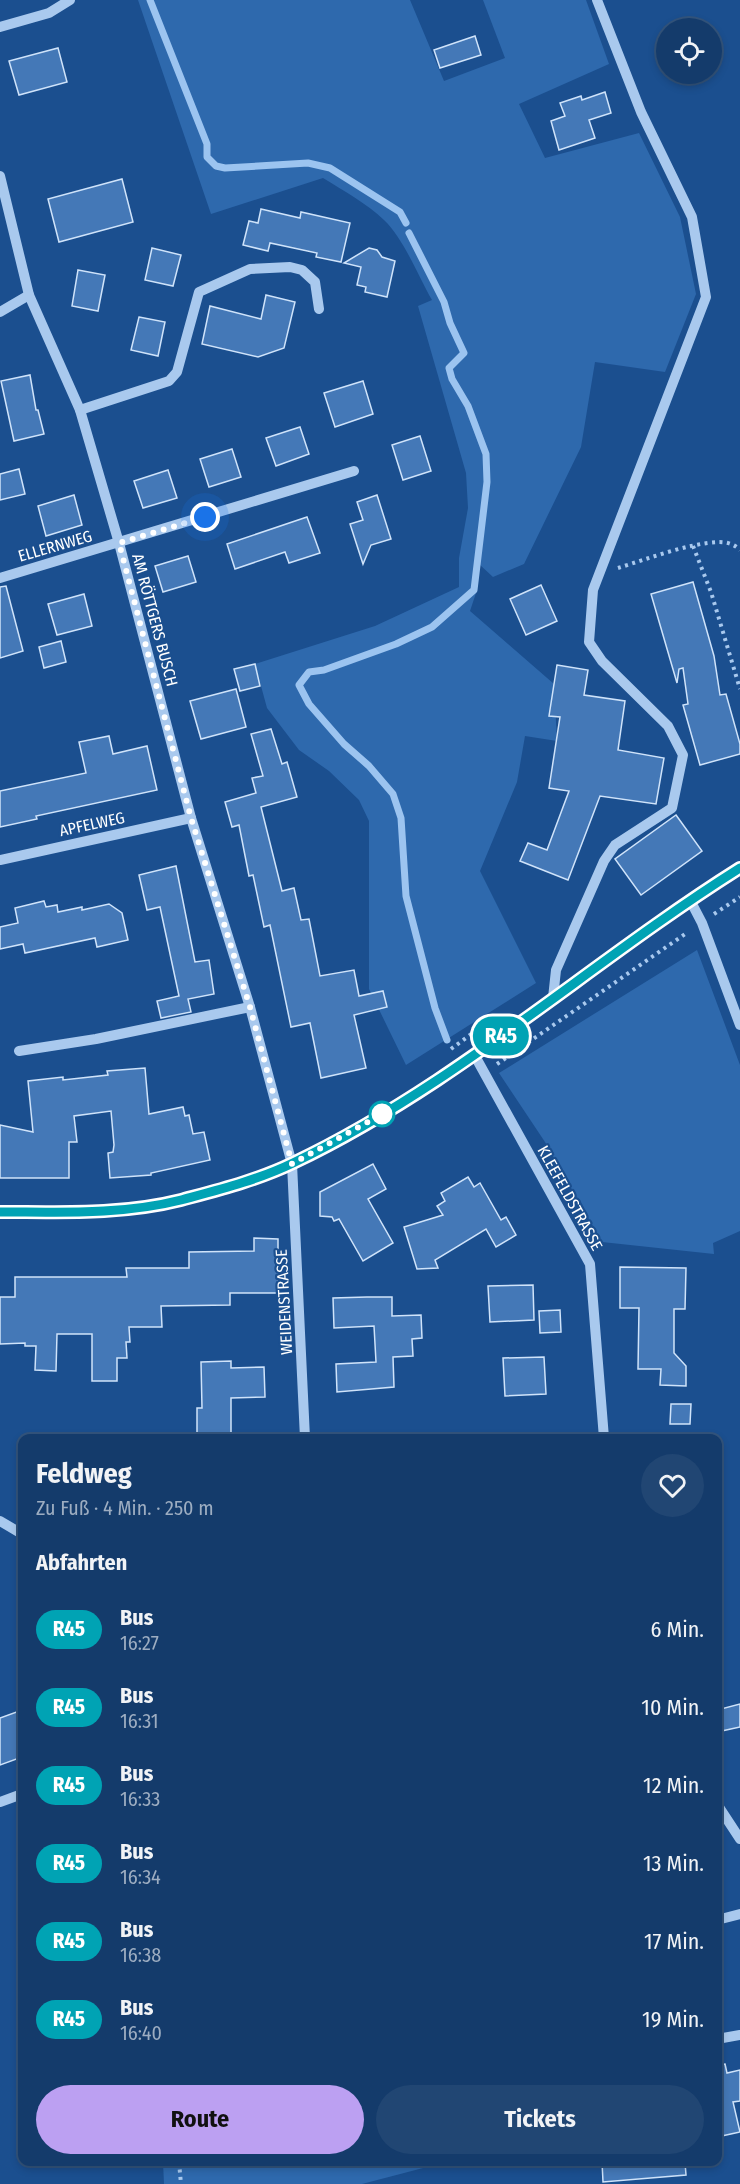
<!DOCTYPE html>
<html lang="de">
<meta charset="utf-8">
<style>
:root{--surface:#143b6b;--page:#214673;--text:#f1f3f6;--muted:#9dadc1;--line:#33557e;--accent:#bca0f2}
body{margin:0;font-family:"Fira Sans Condensed",sans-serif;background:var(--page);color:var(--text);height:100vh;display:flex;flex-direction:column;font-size:22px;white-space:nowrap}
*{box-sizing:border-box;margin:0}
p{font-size:20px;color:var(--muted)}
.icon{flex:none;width:33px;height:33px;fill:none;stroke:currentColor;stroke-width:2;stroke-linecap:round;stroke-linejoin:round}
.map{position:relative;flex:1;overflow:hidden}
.side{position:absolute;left:18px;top:1434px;width:704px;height:732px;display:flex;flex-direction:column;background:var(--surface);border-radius:12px;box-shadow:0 3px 9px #0003,0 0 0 2px var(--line)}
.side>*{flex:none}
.badge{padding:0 12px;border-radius:20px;font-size:21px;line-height:39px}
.controls{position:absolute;left:656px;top:18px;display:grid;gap:12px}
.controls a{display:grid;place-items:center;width:66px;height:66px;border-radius:50%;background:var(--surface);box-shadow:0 3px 9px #0003,0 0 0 2px var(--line);font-size:30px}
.you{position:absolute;width:30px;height:30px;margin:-15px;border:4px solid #fff;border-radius:50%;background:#1a73e8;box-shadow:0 0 0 9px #1a73e833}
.map>.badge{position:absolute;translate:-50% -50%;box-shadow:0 0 0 3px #fff}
h2{padding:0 18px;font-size:22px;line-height:54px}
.round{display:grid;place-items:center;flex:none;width:63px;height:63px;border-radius:32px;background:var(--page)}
.headline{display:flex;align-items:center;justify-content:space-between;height:102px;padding:0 18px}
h1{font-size:28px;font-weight:700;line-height:45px}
.button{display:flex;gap:12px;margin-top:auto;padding:12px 18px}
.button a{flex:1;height:69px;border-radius:36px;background:var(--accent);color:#111;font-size:24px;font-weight:700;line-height:69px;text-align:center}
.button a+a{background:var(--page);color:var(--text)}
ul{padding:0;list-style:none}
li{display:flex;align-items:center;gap:18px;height:78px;padding:0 18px}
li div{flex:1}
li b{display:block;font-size:22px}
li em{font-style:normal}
li .badge{min-width:66px;font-weight:700;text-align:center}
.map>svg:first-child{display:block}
</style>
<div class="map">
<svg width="740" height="2184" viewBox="0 0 740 2184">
<rect width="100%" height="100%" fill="#1b4f8f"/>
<g fill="#2e69ad">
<path d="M138,0H410L444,81L505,58L483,0H586L609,64L519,104L545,158L639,133L680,217L696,294L665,372L595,362L581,447L524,564L493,577L479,564L477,590L470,611L554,684L557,741L525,736L517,782L480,871L536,983L406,1065L369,989V821L359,800L329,771L299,750L267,708L255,664L375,626L459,587V558L468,508L466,473L418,306L432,300C418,276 404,239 384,220C366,203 344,191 323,178L211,214Z"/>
<polygon points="697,950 740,1065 740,1231 713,1243 714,1254 602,1242 545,1142 499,1073"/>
<polygon points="163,2162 446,2162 362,2184 164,2184"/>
</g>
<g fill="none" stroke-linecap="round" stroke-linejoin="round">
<g stroke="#9cc4f0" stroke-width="7">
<polyline points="150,0 207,144 207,157 216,166 225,168 308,163 330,168 400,212 406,223"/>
<polyline points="409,233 444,302 450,323 464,353 449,368 452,379 468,406 486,454 487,482 474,590 432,627 396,644 324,670 309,672 299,685 309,704 344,744 369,766 393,794 401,818 406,896 435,1008 447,1040"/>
</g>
</g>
<g fill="#4478b7" stroke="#cfe3fa" stroke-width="1.5">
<polygon points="475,36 481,55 440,68 434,50"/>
<polygon points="58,48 67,82 19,95 9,61"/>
<polygon points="605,92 611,113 589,120 595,138 559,150 551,121 565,116 560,103 581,96 582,100"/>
<polygon points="122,179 133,222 59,242 48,199"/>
<polygon points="261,209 300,218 301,212 350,223 341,262 316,257 317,253 270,243 268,251 243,245 249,221 258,223"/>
<polygon points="152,248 181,255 173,286 145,280"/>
<polygon points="369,248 377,250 382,257 395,261 387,297 365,292 366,287 357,285 361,267 344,263"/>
<polygon points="78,270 105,275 98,311 72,306"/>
<polygon points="266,295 295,302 284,348 258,357 202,344 210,306 261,319"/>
<polygon points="139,317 165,322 158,356 131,350"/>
<polygon points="30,375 36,410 38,410 44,434 14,441 1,381"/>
<polygon points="363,381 373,414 335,427 324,393"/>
<polygon points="300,427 309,454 276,466 266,438"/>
<polygon points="420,436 431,471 403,480 392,445"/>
<polygon points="232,449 241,477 209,487 200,459"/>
<polygon points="19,469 25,494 0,500 0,474"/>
<polygon points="168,470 177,498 143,508 134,481"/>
<polygon points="74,495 82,525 46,536 38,506"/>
<polygon points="377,495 391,539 371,545 363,564 350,524 363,520 357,502"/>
<polygon points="307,517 320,553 289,563 285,552 235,569 227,544"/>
<polygon points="188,556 196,582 163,592 155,566"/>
<polygon points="693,582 714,656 720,695 726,694 740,744 740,754 700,765 683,705 688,704 683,668 679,669 677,683 651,594"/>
<polygon points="541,585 557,621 526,635 510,599"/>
<polygon points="6,586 23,651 0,658 0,587"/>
<polygon points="84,594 92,626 57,635 48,604"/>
<polygon points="61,641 66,662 44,668 39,647"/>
<polygon points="255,664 260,686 240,691 234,669"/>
<polygon points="557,665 588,670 584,695 625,701 618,750 664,758 656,804 600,796 568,880 520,861 528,843 547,850 569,791 549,788 560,717 549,716"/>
<polygon points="236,689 246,727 201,739 190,701"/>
<polygon points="271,729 282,764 287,762 297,797 261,807 282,891 294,888 301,920 309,919 320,976 354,970 359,996 383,991 387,1007 354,1015 366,1068 321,1078 310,1023 291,1027 270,925 264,927 253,875 249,876 239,825 232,827 225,802 256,793 252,778 263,776 251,734"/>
<polygon points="109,736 113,754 147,746 157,790 36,816 37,819 0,827 0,791 86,773 79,742"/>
<polygon points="676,815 702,851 641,895 615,859"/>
<polygon points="176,866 195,962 209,960 214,994 188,999 191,1012 161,1018 157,1001 179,996 160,907 147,910 139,875"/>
<polygon points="44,901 46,907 57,905 58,912 82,907 82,910 109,904 122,913 128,940 97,947 95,938 25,953 23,944 0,949 0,927 18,923 15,908"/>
<polygon points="145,1068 149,1114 183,1107 185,1116 189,1115 193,1134 204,1132 210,1160 151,1173 151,1175 110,1178 108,1153 113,1152 114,1145 111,1111 74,1116 77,1142 69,1142 69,1178 0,1178 0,1125 33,1132 28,1081 63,1077 63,1080 108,1075 107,1071"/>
<polygon points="373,1164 386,1189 368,1199 393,1243 363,1261 339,1219 334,1221 332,1217 320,1216 320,1192"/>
<polygon points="468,1177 474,1187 480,1183 501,1220 506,1217 516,1235 496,1247 486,1229 435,1260 438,1268 417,1269 404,1227 443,1215 437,1206 445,1201 441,1193"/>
<polygon points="254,1238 278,1239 278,1293 230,1293 230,1305 161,1306 162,1327 129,1327 130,1342 126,1342 127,1358 117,1358 117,1381 92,1381 92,1334 57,1334 56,1371 35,1370 36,1346 25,1346 25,1343 0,1344 0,1297 15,1297 15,1277 127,1277 126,1268 189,1268 189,1252 254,1251"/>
<polygon points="620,1267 686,1268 685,1309 674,1309 674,1353 686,1366 686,1386 660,1385 661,1369 638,1369 639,1308 620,1308"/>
<polygon points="533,1285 534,1320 490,1322 488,1286"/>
<polygon points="367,1297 392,1297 392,1316 421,1315 422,1338 412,1339 413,1356 393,1357 394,1387 337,1392 336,1364 376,1362 374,1326 334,1328 333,1298"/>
<polygon points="560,1310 561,1332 540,1333 539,1311"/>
<polygon points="544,1357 546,1394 505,1396 503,1358"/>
<polygon points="231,1361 231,1368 264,1367 265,1397 231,1398 231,1438 197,1438 197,1408 202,1408 201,1362"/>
<polygon points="671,1404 691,1404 690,1424 670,1424"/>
<polygon points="740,1704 740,1727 717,1732 717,1710"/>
<polygon points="22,1710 22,1757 0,1765 0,1718"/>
<polygon points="725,2064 727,2073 740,2070 740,2101 733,2102 740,2132 717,2137 717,2065"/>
<polygon points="602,2162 685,2162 686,2175 603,2182"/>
</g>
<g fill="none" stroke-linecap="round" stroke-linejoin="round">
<g stroke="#a9c9ee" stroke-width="4" stroke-dasharray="3 4.5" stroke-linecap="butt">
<polyline points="693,546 711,592 740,689"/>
<path d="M618,568C647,559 689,543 719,542C727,542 734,544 740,550"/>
<polyline points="714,914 740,897"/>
<polyline points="451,1049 493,1018 495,1021"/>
<polyline points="497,1064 688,932"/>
<polyline points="179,2162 181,2184"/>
</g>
<g stroke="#a9c9ee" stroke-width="10">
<polyline points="0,27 49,13 70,0"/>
<polyline points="0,176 29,295 80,410 119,543 191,818 250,1007 292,1164 305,1438"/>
<polyline points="0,312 29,295"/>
<polyline points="80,410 169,381 177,372 199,292 250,269 290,267 302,270 315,282 319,309"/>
<polyline points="0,578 354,471"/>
<polyline points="0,860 191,818"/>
<polyline points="690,900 702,923 740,1025"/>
<polyline points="553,998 556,970 604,861 615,845 672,808 683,755 668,726 602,661 589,642 593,590 706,297 692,217 641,112 597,0"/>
<polyline points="19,1051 96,1039 250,1007"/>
<polyline points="475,1056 590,1264 604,1438"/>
<path d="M0,1212C60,1212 122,1214 181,1200C218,1190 258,1180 293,1163C455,1086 589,963 740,868"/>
<polyline points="0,1521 22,1534"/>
<polyline points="0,1802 22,1794"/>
<polyline points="717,1804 740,1839"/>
<polyline points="717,1920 740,1914"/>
<polyline points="717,2039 740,2035"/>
</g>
</g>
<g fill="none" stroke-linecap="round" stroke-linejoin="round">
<defs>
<path id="line" d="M0,1212C60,1212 122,1215 181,1200C218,1190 258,1180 293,1163C455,1086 589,963 740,868"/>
</defs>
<use href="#line" stroke="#fff" stroke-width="14"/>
<use href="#line" stroke="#00a3b4" stroke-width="9"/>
<polyline stroke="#fff" stroke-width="6" stroke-dasharray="0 10.8" points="205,517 119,543 191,818 250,1007 292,1164 382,1114"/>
</g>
<circle fill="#fff" stroke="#00a3b4" stroke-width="3" cx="382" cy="1114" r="12"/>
<g text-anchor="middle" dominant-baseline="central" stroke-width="4.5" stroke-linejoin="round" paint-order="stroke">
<g font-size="16" fill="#fff" stroke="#1b4f8f">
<text transform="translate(55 546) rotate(-16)">ELLERNWEG</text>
<text transform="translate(155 620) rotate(75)">AM RÖTTGERS BUSCH</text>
<text transform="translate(92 824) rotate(-12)">APFELWEG</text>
<text transform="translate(570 1198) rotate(61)">KLEEFELDSTRASSE</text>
<text transform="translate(284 1302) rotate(-93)">WEIDENSTRASSE</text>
</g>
</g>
</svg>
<div class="controls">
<a><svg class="icon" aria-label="locate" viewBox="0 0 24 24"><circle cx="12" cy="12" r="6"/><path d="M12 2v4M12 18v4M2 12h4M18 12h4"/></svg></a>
</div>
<div class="you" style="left:205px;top:517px"></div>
<b class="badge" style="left:501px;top:1036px;background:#00a3b4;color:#fff">R45</b>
<section class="side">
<div class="headline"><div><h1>Feldweg</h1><p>Zu Fuß · 4 Min. · 250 m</p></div><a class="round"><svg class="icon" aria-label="heart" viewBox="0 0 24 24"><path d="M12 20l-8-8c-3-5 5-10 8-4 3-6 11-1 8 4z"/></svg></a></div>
<h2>Abfahrten</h2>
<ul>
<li><span class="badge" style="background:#00a3b4;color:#fff">R45</span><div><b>Bus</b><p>16:27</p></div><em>6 Min.</em></li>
<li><span class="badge" style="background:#00a3b4;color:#fff">R45</span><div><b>Bus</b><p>16:31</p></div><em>10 Min.</em></li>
<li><span class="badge" style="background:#00a3b4;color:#fff">R45</span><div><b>Bus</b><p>16:33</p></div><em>12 Min.</em></li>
<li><span class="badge" style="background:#00a3b4;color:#fff">R45</span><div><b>Bus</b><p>16:34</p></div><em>13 Min.</em></li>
<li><span class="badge" style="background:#00a3b4;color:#fff">R45</span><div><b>Bus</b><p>16:38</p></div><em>17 Min.</em></li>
<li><span class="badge" style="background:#00a3b4;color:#fff">R45</span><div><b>Bus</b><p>16:40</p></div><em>19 Min.</em></li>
</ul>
<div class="button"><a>Route</a><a>Tickets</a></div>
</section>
</div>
